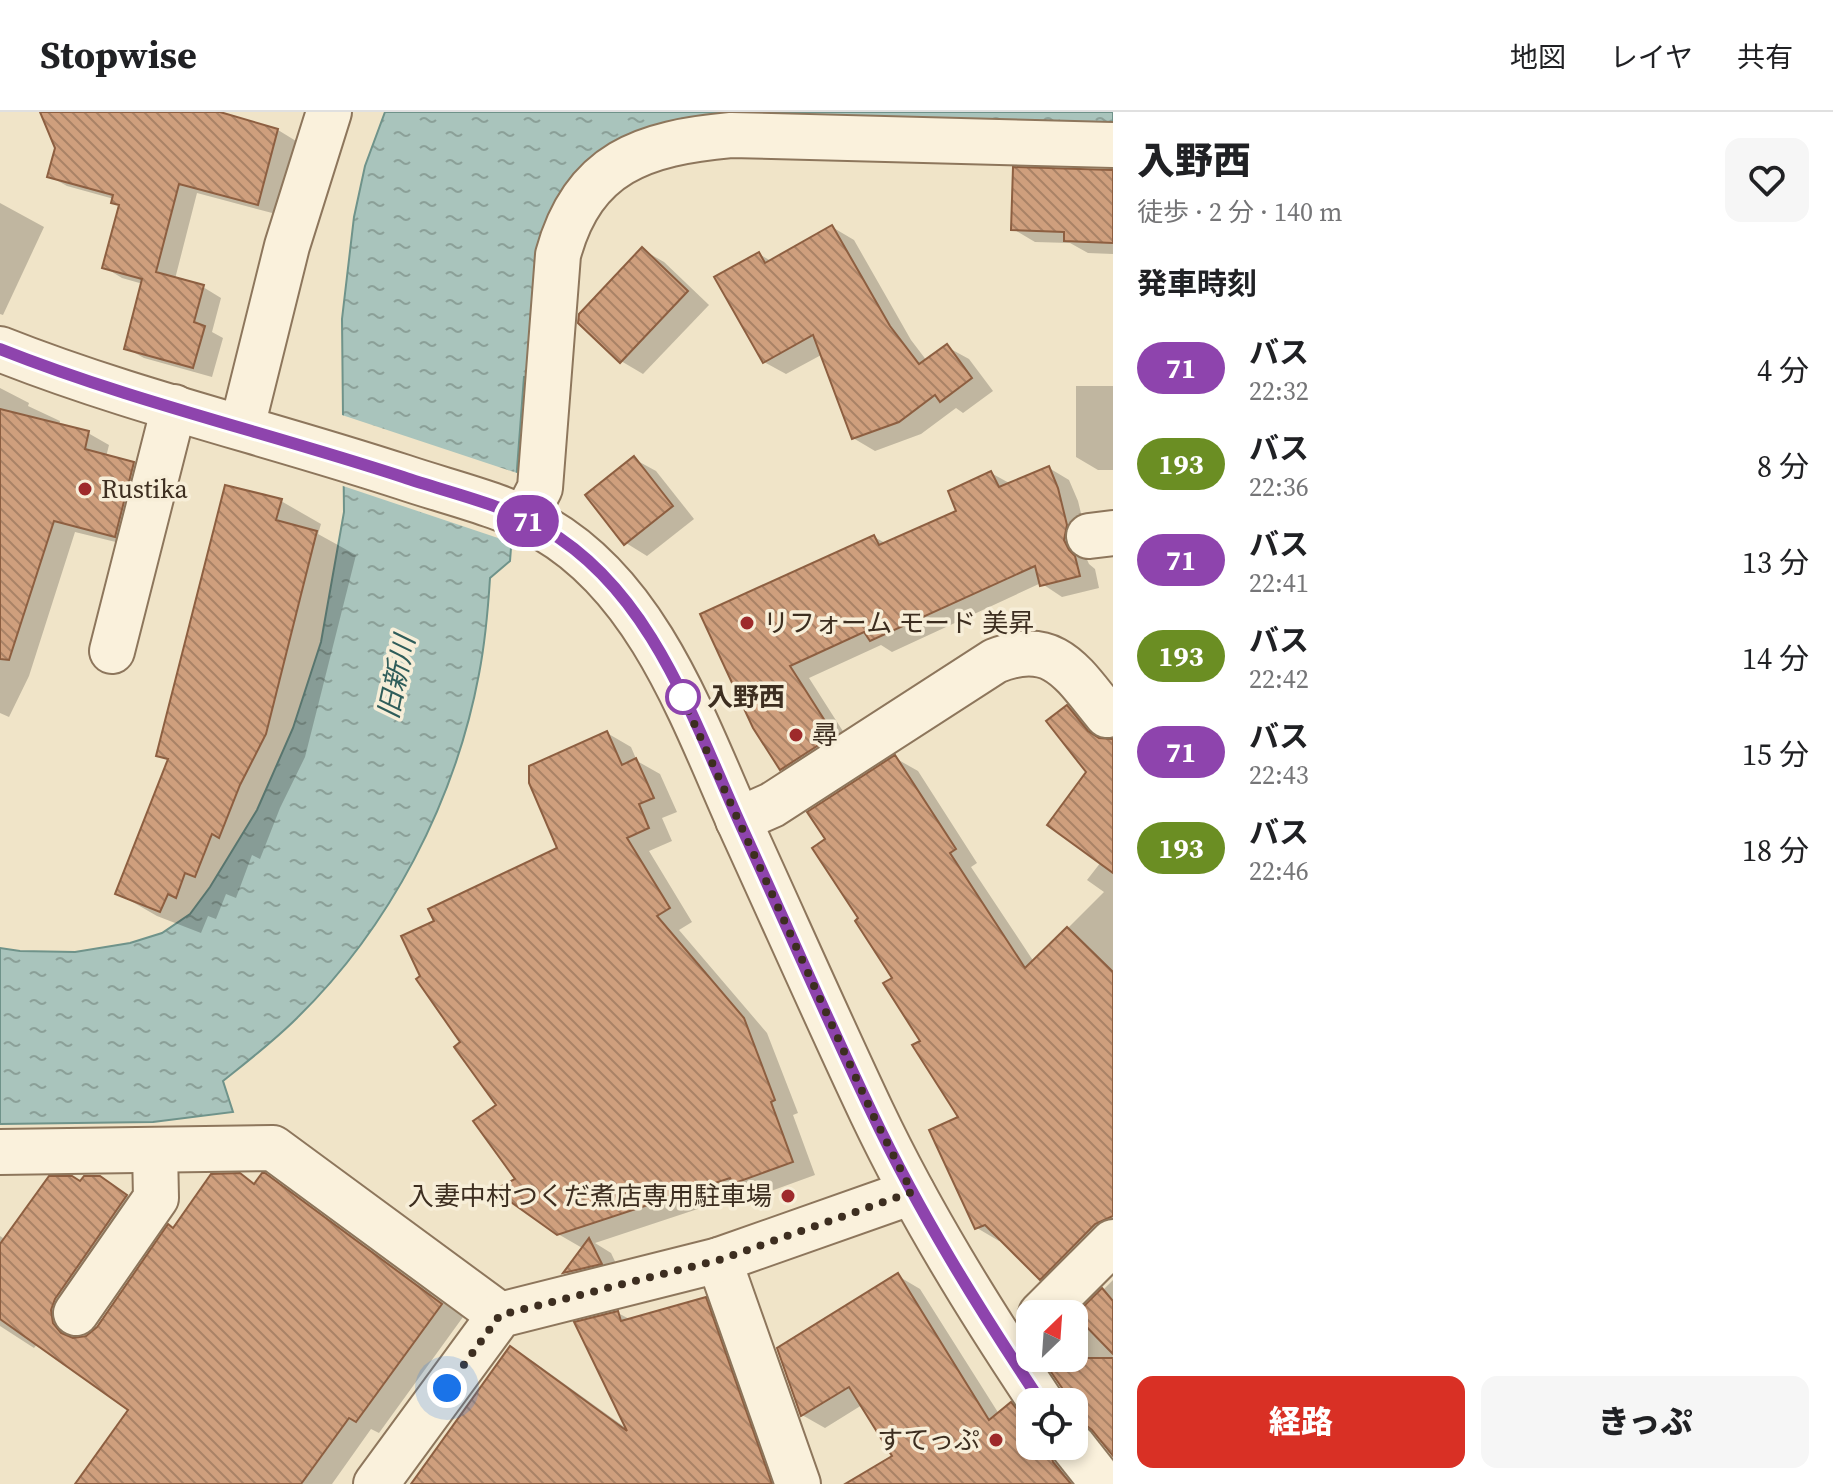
<!DOCTYPE html>
<html lang="ja">
<meta charset="utf-8">
<style>
:root{--surface:#fff;--page:#f6f6f6;--text:#202124;--muted:#757577;--line:#e0e0e0;--accent:#d93025}
body{margin:0;font-family:"Source Serif 4","Noto Sans JP",serif;background:var(--page);color:var(--text);height:100vh;display:flex;flex-direction:column;font-size:30px;white-space:nowrap}
*{box-sizing:border-box;margin:0}
p{font-size:26px;color:var(--muted)}
.icon{flex:none;width:44px;height:44px;fill:none;stroke:currentColor;stroke-width:2;stroke-linecap:round;stroke-linejoin:round}
.map{position:relative;flex:1;overflow:hidden}
.panel{display:flex;flex-direction:column;background:var(--surface);width:720px}
.panel>*{flex:none}
.badge{padding:0 16px;border-radius:26px;font-size:28px;line-height:52px}
.needle{width:52px;rotate:25deg}
.fabs{position:absolute;left:1016px;top:1188px;display:grid;gap:16px}
.fabs a{display:grid;place-items:center;width:72px;height:72px;border-radius:16px;background:var(--surface);box-shadow:0 4px 12px #0003;font-size:40px}
.you{position:absolute;width:40px;height:40px;margin:-20px;border:6px solid #fff;border-radius:50%;background:#1a73e8;box-shadow:0 0 0 12px #1a73e833}
.map>.badge{position:absolute;translate:-50% -50%;box-shadow:0 0 0 4px #fff}
h2{padding:0 24px;font-size:30px;line-height:72px}
.round{display:grid;place-items:center;flex:none;width:84px;height:84px;border-radius:16px;background:var(--page)}
.headline{display:flex;align-items:center;justify-content:space-between;height:136px;padding:0 24px}
h1{font-size:38px;font-weight:800;line-height:60px}
.button{display:flex;gap:16px;margin-top:auto;padding:16px 24px}
.button a{flex:1;height:92px;border-radius:16px;background:var(--accent);color:#fff;font-size:32px;font-weight:800;line-height:92px;text-align:center}
.button a+a{background:var(--page);color:var(--text)}
ul{padding:0;list-style:none}
li{display:flex;align-items:center;gap:24px;height:96px;padding:0 24px}
li div{flex:1}
li b{display:block;font-size:30px}
li em{font-style:normal}
li .badge{min-width:88px;font-weight:700;text-align:center}
header{display:flex;align-items:center;gap:48px;box-sizing:border-box;height:112px;padding:0 40px;background:var(--surface);border-bottom:2px solid var(--line)}
header strong{font-size:38px}
nav{display:flex;gap:44px;margin-inline-start:auto;font-size:28px}
main{display:flex;flex:1;min-height:0}
.map>svg:first-child{display:block}
</style>
<header>
<strong>Stopwise</strong>
<nav><a>地図</a><a>レイヤ</a><a>共有</a></nav>
</header>
<main>
<div class="map">
<svg width="1113" height="1372" viewBox="0 0 1113 1372">
<defs>
<pattern id="water-ripples" width="26" height="14" patternUnits="userSpaceOnUse" patternTransform="scale(2)"><rect width="26" height="14" fill="#a9c4bc"/><path d="M2 4q2-2 4 0t4 0M15 11q2-2 4 0t4 0" fill="none" stroke="#8ba098"/></pattern>
<pattern id="building-back-hatch" width="6" height="6" patternUnits="userSpaceOnUse" patternTransform="scale(2)"><rect width="6" height="6" fill="#cf9f7d"/><path d="M-1 5l2 2M0 0l6 6M5-1l2 2" fill="none" stroke="#a98266"/></pattern>
</defs>
<rect width="100%" height="100%" fill="#f0e4c8"/>
<path fill="url(#water-ripples)" stroke="#6f938a" stroke-width="2" d="M385,0H1113V17L618,35L533,265H524L510,449L490,466C488,498 485,531 479,562C455,690 390,815 297,906C274,929 248,949 223,969L233,1000L153,1010L0,1012V836L20,839L75,840L130,831L162,821L190,802L210,775L257,698L293,616L321,530L344,400L342,207L354,105L365,54Z"/>
<polygon fill="#f0e4c8" points="339,302 520,362 513,431 340,373"/>
<g fill="#0003">
<polygon points="42,0 212,0 278,18 296,29 276,102 197,81 175,167 203,175 221,186 212,220 223,226 212,265 144,246 126,236 143,172 122,166 104,155 121,94 114,87 67,74 49,64 57,36"/>
<polygon points="1113,59 1113,142 1088,141 1070,131 1035,130 1013,117"/>
<polygon points="0,91 44,115 3,203 0,202"/>
<polygon points="832,115 854,128 911,228 927,249 947,235 969,247 993,279 963,301 956,296 921,322 875,339 853,326 823,242 786,262 764,250 759,142 771,149"/>
<polygon points="643,138 664,150 709,193 643,262 621,249"/>
<polygon points="1076,274 1113,274 1113,358 1098,358 1076,345"/>
<polygon points="0,276 29,291 28,294 60,309 59,314 88,321 109,333 106,345 134,351 154,363 136,435 75,420 29,564 9,605 0,601"/>
<polygon points="634,347 656,359 694,407 647,444 626,431"/>
<polygon points="1049,356 1069,368 1078,389 1087,426 1084,441 1089,452 1095,457 1099,476 1062,485 1041,471 892,540 881,533 809,566 853,635 802,668 781,657 703,503 874,425 887,432 959,400 991,361 1011,372"/>
<polygon points="281,389 321,412 318,422 356,443 305,645 280,696 260,747 252,743 236,786 226,782 216,807 208,804 201,821 157,804 117,781 169,649 159,643"/>
<polygon points="1067,595 1089,608 1107,629 1113,629 1113,1130 1064,1179 1041,1166 1002,1128 999,1129 977,1116 961,1006 895,867 861,807 828,728 895,646 918,659 977,751 971,755 1034,850 1104,780 1087,768 1101,750 1088,660"/>
<polygon points="607,621 631,635 637,649 660,662 677,700 662,706 672,729 649,739 692,810 679,818 767,921 798,1001 793,1003 815,1063 757,1084 749,1080 595,1131 611,1141 622,1164 587,1173 566,1161 584,1137 558,1122 518,1068 499,993 423,864 437,810 560,737"/>
<polygon points="240,1063 256,1073 264,1063 287,1076 463,1205 379,1321 371,1317 332,1372 77,1372 131,1298 38,1231 34,1236 0,1214 0,1124 6,1128 81,1071 100,1066 148,1097 72,1213 75,1227 87,1226 98,1217 173,1118"/>
<polygon points="898,1164 920,1177 999,1302 1012,1293 1030,1304 1030,1334 1074,1334 1074,1290 1067,1290 1054,1261 1065,1252 1060,1246 1074,1246 1074,1212 1081,1206 1078,1203 1113,1168 1113,1332 1094,1321 1080,1327 1081,1372 918,1372 862,1293 825,1316 802,1303"/>
<polygon points="705,1187 729,1201 789,1372 413,1372 511,1237 534,1250 630,1319 618,1201 631,1208"/>
</g>
<g fill="url(#building-back-hatch)" stroke="#8d5f41" stroke-width="2">
<polygon points="40,0 220,0 278,17 258,93 179,72 156,160 204,173 194,210 205,214 193,256 124,237 142,167 102,156 119,93 111,91 113,83 47,65 55,36"/>
<polygon points="1013,55 1113,58 1113,131 1064,129 1064,120 1011,118"/>
<polygon points="832,113 890,214 919,252 947,232 972,266 940,290 935,283 899,310 852,327 813,223 763,251 714,165 759,140 765,151"/>
<polygon points="642,135 688,179 620,251 578,211 579,202"/>
<polygon points="0,297 89,319 85,337 134,350 115,425 54,409 9,548 0,547"/>
<polygon points="634,344 673,394 624,433 585,383"/>
<polygon points="1049,354 1058,376 1067,413 1064,428 1069,438 1075,444 1080,464 1040,474 1035,454 870,529 864,520 790,554 834,623 780,658 753,616 700,502 874,423 879,433 956,399 948,379 991,359 999,375"/>
<polygon points="225,373 282,387 276,408 317,419 266,622 240,673 219,726 212,722 195,765 185,761 176,786 168,782 160,800 115,782 168,647 156,644"/>
<polygon points="1067,593 1088,619 1099,626 1113,627 1113,761 1047,713 1086,660 1046,609"/>
<polygon points="607,619 622,653 636,646 654,686 639,692 649,716 627,726 670,796 657,804 744,906 775,988 771,990 793,1050 732,1072 730,1066 557,1123 494,1078 515,1067 473,1009 496,993 454,935 460,930 416,867 420,864 401,824 434,809 428,797 557,736 529,671 529,654"/>
<polygon points="895,643 956,737 950,741 1025,856 1067,815 1113,860 1113,1104 1095,1112 1040,1168 985,1113 975,1117 929,1018 958,1005 912,933 920,929 883,871 892,866 855,809 858,806 812,736 825,727 807,700"/>
<polygon points="240,1061 254,1072 262,1061 265,1061 442,1192 356,1310 349,1306 301,1372 75,1372 128,1298 0,1207 0,1132 49,1064 72,1064 80,1069 84,1064 100,1064 127,1083 55,1187 51,1198 53,1211 61,1221 73,1226 86,1224 97,1215 168,1112 173,1116 211,1062"/>
<polygon points="589,1126 602,1152 563,1161"/>
<polygon points="898,1161 989,1308 1011,1290 1030,1312 1030,1334 1049,1334 1053,1350 1071,1372 845,1372 892,1344 849,1275 801,1304 777,1236"/>
<polygon points="1102,1176 1113,1189 1113,1242 1075,1203"/>
<polygon points="706,1185 772,1372 411,1372 510,1234 627,1319 574,1210 618,1199 621,1209"/>
<polygon points="1070,1246 1113,1246 1113,1344 1092,1318 1083,1311 1074,1310 1074,1290 1066,1290 1062,1276 1051,1260"/>
</g>
<g fill="none" stroke-linecap="round" stroke-linejoin="round">
<defs>
<g id="minor">
<path d="M524,407L540,376L558,143C583,50 644,31 731,23L1113,33"/>
<polyline points="1089,424 1113,421"/>
<polyline points="112,539 174,295"/>
<path d="M738,708L772,693L995,549C1055,525 1073,562 1107,603"/>
<polyline points="0,1040 273,1036 500,1203"/>
<polyline points="719,1148 798,1372"/>
<polyline points="76,1201 156,1086 155,1038"/>
<polyline points="1041,1202 1113,1130"/>
<polyline points="376,1372 500,1203 719,1148 912,1080"/>
</g>
<g id="tertiary">
<path d="M0,237C131,289 269,321 403,365C450,381 502,392 545,417C653,480 697,618 746,725C788,817 829,910 872,1001C920,1102 979,1197 1041,1290"/>
<polyline points="242,315 287,134 329,0"/>
<polyline points="1073,1334 1103,1372"/>
</g>
</defs>
<use href="#minor" stroke="#8d765c" stroke-width="48"/>
<use href="#tertiary" stroke="#8d765c" stroke-width="48"/>
<use href="#minor" stroke="#faf1dc" stroke-width="44"/>
<use href="#tertiary" stroke="#faf1dc" stroke-width="44"/>
</g>
<g fill="none" stroke-linecap="round" stroke-linejoin="round">
<defs>
<path id="line" d="M0,237C131,289 269,321 403,365C450,381 502,392 545,417C653,480 694,611 743,718C786,812 827,907 872,1001C920,1102 979,1197 1041,1290"/>
</defs>
<use href="#line" stroke="#fff" stroke-width="18"/>
<use href="#line" stroke="#8e44ad" stroke-width="12"/>
<polyline stroke="#3d2e20" stroke-width="8" stroke-dasharray="0 14.4" points="447,1276 500,1203 719,1148 912,1080 873,1003 677,574 683,585"/>
</g>
<g fill="#9e2a2b" stroke="#f7eed8" stroke-width="3">
<circle cx="85" cy="377" r="8"/>
<circle cx="747" cy="511" r="8"/>
<circle cx="796" cy="623" r="8"/>
<circle cx="788" cy="1084" r="8"/>
<circle cx="996" cy="1328" r="8"/>
</g>
<circle fill="#fff" stroke="#8e44ad" stroke-width="4" cx="683" cy="585" r="16"/>
<g text-anchor="middle" dominant-baseline="central" stroke-width="7" stroke-linejoin="round" paint-order="stroke">
<g font-size="26" fill="#3d2e20" stroke="#f7eed8" text-anchor="start">
<text x="101" y="377">Rustika</text>
<text x="763" y="511">リフォーム モード 美昇</text>
<text x="812" y="623">尋</text>
<text x="772" y="1084" text-anchor="end">入妻中村つくだ煮店専用駐車場</text>
<text x="980" y="1328" text-anchor="end">すてっぷ</text>
</g>
<g font-size="26" font-weight="bold" fill="#3d2e20" stroke="#f7eed8" text-anchor="start">
<text x="707" y="585">入野西</text>
</g>
<g font-size="28" font-style="italic" fill="#2f5d5a" stroke="#f7eed8">
<text transform="translate(396 565) rotate(-78)">旧新川</text>
</g>
</g>
</svg>
<div class="fabs">
<a><svg class="needle" viewBox="-14 -14 28 28"><path d="M0-13l5 13h-10z" fill="#e53935"/><path d="M0 13l5-13h-10z" fill="#757577"/></svg></a>
<a><svg class="icon" aria-label="locate" viewBox="0 0 24 24"><circle cx="12" cy="12" r="6"/><path d="M12 2v4M12 18v4M2 12h4M18 12h4"/></svg></a>
</div>
<div class="you" style="left:447px;top:1276px"></div>
<b class="badge" style="left:528px;top:409px;background:#8e44ad;color:#fff">71</b>
</div>
<section class="panel">
<div class="headline"><div><h1>入野西</h1><p>徒歩 · 2 分 · 140 m</p></div><a class="round"><svg class="icon" aria-label="heart" viewBox="0 0 24 24"><path d="M12 20l-8-8c-3-5 5-10 8-4 3-6 11-1 8 4z"/></svg></a></div>
<h2>発車時刻</h2>
<ul>
<li><span class="badge" style="background:#8e44ad;color:#fff">71</span><div><b>バス</b><p>22:32</p></div><em>4 分</em></li>
<li><span class="badge" style="background:#6b8e23;color:#fff">193</span><div><b>バス</b><p>22:36</p></div><em>8 分</em></li>
<li><span class="badge" style="background:#8e44ad;color:#fff">71</span><div><b>バス</b><p>22:41</p></div><em>13 分</em></li>
<li><span class="badge" style="background:#6b8e23;color:#fff">193</span><div><b>バス</b><p>22:42</p></div><em>14 分</em></li>
<li><span class="badge" style="background:#8e44ad;color:#fff">71</span><div><b>バス</b><p>22:43</p></div><em>15 分</em></li>
<li><span class="badge" style="background:#6b8e23;color:#fff">193</span><div><b>バス</b><p>22:46</p></div><em>18 分</em></li>
</ul>
<div class="button"><a>経路</a><a>きっぷ</a></div>
</section>
</main>
